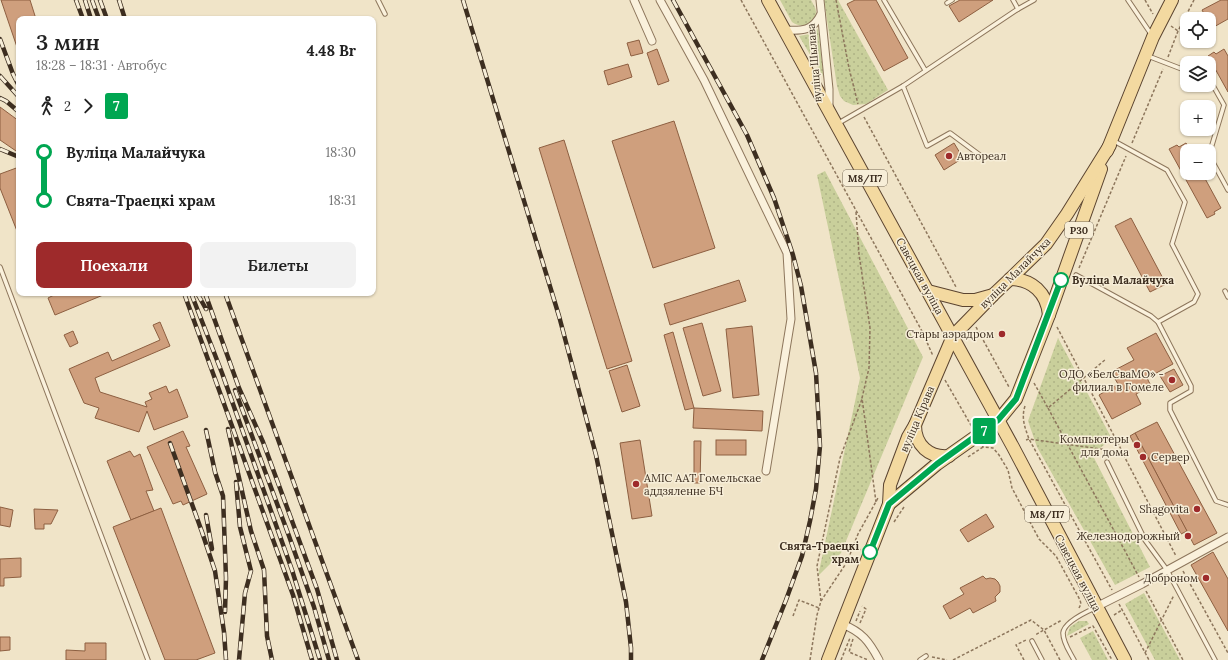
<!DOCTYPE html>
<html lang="ru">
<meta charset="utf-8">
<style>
:root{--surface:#fff;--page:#f2f2f2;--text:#222;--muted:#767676;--accent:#9e2a2b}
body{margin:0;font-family:Lora,serif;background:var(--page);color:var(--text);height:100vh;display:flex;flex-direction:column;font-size:15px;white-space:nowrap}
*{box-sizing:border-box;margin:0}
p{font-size:13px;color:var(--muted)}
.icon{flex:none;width:22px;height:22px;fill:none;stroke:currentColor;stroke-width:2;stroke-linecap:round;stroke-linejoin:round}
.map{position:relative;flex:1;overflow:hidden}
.panel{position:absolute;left:16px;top:16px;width:360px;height:280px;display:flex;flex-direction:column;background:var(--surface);border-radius:8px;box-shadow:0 1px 3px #0004}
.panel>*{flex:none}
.badge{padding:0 8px;border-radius:3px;font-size:14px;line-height:26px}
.fabs{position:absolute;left:1180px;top:12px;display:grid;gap:8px}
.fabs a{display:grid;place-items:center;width:36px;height:36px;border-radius:8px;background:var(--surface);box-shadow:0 1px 3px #0004;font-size:20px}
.map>.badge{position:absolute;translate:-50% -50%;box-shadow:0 0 0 2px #fff}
.legs{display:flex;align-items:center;gap:6px;height:44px;padding:0 20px;font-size:13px}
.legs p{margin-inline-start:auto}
.head{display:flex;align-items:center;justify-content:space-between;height:68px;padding:0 20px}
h1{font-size:22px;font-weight:600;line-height:30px}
.primary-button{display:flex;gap:8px;margin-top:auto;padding:8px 20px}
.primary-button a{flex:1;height:46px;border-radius:8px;background:var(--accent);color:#fff;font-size:16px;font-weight:600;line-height:46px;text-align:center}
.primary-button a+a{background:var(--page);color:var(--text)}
ul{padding:0 20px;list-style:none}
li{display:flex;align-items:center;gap:14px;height:48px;font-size:15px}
li i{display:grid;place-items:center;width:6px;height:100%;margin:0 5px;background:currentColor}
li i::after{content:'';width:10px;height:10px;margin:-5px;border:3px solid;border-radius:50%;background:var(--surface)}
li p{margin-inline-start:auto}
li:first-child i{background:linear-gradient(#0000 50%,currentColor 0)}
li:last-child i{background:linear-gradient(currentColor 50%,#0000 0)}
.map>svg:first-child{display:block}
</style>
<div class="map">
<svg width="1228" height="660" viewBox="0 0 1228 660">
<defs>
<pattern id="grass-dots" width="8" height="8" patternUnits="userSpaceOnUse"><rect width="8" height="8" fill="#c9cf9b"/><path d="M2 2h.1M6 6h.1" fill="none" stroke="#aeb285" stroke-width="1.8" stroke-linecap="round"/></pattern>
</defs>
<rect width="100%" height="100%" fill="#f0e4c8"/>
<g fill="url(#grass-dots)">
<path d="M780,0H811C813,4 816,8 816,12C816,25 801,29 792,22Z"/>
<polygon points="824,0 838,0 888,90 866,104 853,105 844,101 840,96 837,86"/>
<polygon points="818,29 824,78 799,36 810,34"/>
<polygon points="825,171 923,357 841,553 818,576 860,378 817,175"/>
<polygon points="1058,338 1112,439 1092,454 1150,567 1115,585 1037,447 1028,421"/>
<polygon points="1144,593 1180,660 1155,660 1125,604"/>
<polygon points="1079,621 1087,621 1089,624 1067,636 1070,627"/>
<polygon points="1093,631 1108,660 1092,660 1080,638"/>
</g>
<g fill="#cf9f7d" stroke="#8d5f41">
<polygon points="1,0 30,0 36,19 19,19 19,53"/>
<polygon points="855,0 876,0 908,58 884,71 847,4"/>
<polygon points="960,0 993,0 959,22 949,6"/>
<polygon points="1221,0 1228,0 1228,19 1212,28 1209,23 1209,19 1207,19 1202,10"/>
<polygon points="639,40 643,53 631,56 627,43"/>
<polygon points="657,49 669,81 658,85 647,53"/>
<polygon points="1224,49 1228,56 1228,92 1208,56 1214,52 1216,54"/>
<polygon points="628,64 632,77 608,85 604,71"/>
<polygon points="0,107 19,121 19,153 0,140"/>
<polygon points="674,121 715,248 653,268 612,141"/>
<polygon points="564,140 632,361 607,369 539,148"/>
<polygon points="954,143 963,158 944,170 935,155"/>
<polygon points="1186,143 1191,151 1187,151 1187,173 1202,173 1221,208 1214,212 1215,214 1207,218 1169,149 1177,145 1179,147"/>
<polygon points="19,167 19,230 17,231 0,188 0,174"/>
<polygon points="1131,218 1166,284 1150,292 1115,226"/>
<polygon points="739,280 746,301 670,325 664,304"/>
<polygon points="58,293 108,293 55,315 48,298"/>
<polygon points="160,322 170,346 95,378 100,392 147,407 145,402 152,399 149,393 166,386 169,393 177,389 188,417 154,430 147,411 139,432 95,418 99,408 84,403 69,369 108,352 112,361 160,340 153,325"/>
<polygon points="702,323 721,391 703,396 683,328"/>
<polygon points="752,326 759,395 733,398 726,329"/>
<polygon points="73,331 78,343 70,347 64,335"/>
<polygon points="673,332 694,408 685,410 664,335"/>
<polygon points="1156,333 1173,364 1147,378 1151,386 1136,394 1141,404 1112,419 1099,395 1118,384 1111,372 1134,360 1127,348"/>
<polygon points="627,365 640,406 622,412 609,371"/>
<polygon points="1174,369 1183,385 1170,392 1160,376"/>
<polygon points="694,408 763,411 762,431 693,428"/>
<polygon points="1157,422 1217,533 1194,545 1135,433"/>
<polygon points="183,431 190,446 186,447 207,494 183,505 181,501 173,504 147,447"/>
<polygon points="1135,433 1187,531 1181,534 1130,436"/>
<polygon points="640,440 652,516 632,519 620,443"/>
<rect x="716" y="440" width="30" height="15"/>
<polygon points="694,441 701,441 700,483 694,483"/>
<polygon points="130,451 134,457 140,454 153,490 146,491 154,511 131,520 107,461"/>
<polygon points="0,507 13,510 10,527 0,525"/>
<polygon points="161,508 215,653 196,660 165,660 113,527"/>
<polygon points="34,509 58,510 51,524 44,524 44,529 35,529"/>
<polygon points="986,514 994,527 968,542 960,530"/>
<polygon points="1213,552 1228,579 1228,631 1191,565"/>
<polygon points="21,558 21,577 4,578 4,586 0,586 0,559"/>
<polygon points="983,576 986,579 990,578 995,579 998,582 1000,586 1000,592 995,597 996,601 973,613 970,608 950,619 943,606 964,594 960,588"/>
<polygon points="0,637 10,637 10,650 0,651"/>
<polygon points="85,643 106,643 106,660 66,660 66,650 85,651"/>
</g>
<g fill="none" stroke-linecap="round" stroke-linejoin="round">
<defs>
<g id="lane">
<polyline points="378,0 385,14"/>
<polyline points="884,0 925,70"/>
<polyline points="1013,0 1018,9"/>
<polyline points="1128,0 1151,34"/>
<polyline points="947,3 952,0"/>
<polyline points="1148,56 1187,71"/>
<polyline points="1209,81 1211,82 1224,105 1209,155 1228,190"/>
<polyline points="903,86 927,146 950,133 981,156"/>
<polyline points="837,124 903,86 1018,9 1034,0"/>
<polyline points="1114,141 1167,170 1185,202 1172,244 1198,294 1194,302 1158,322"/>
<polyline points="0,267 148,660"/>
<polyline points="1076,275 1151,316 1158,322 1191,386 1191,391 1170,403 1170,410 1216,501 1228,505"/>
<polyline points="1225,291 1228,297"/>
<polyline points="1107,462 1145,540 1167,570 1215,660"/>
<polyline points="1032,641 1042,660"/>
<polyline points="920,660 926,656"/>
<path d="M1074,660C1070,652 1063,643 1063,633C1064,622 1086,612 1095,608"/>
</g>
<g id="street">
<polyline points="634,0 652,41"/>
<polyline points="660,0 704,80 787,253 791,319 766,471"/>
<polyline points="820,0 829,89 829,106"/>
<path d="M785,30C802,31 813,31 821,14"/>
<polyline points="1096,607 1142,584 1228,537"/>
<path d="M842,624C862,632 869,641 879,660"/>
</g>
<g id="primary">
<polyline points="768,0 1013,447 1125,660"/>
<polyline points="1107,151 1153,37 1172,0"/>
<path d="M1010,279C1032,279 1047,293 1049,315"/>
<polyline points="928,291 963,300 975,300 993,295"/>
<path d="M915,425C915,445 929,458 949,456"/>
<polyline points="889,504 937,464 998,421 1016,399 1049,315 1101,169"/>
<polyline points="828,660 889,504 890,485 908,437 915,425 953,336 993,295 1010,279 1046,244 1067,214 1110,145"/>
</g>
</defs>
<use href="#lane" stroke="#8d765c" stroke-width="5.5"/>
<use href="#street" stroke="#8d765c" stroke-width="9"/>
<use href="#primary" stroke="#5b4430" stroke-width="14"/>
<g stroke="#8d765c" stroke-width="1.5" stroke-dasharray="3 2" stroke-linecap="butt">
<polyline points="741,0 923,333 933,356"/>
<polyline points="836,0 849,68 858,104"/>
<polyline points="1145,0 1153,14"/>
<polyline points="1171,26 1178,31"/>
<polyline points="1168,57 1178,31 1194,0"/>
<polyline points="864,117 956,287"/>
<polyline points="1132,143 1163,69"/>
<polyline points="856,212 859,254 870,328 869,368 862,398 876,502"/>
<polyline points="1079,268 1126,156"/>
<polyline points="976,327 1009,387"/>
<polyline points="1057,327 1122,451"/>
<polyline points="945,380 972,427"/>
<polyline points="1034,383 1048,408 1106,359"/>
<path d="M1025,406C1021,418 1025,428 1029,439L1112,590"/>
<polyline points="1048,408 1139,577"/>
<polyline points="1026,440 1029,439 1122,452 1176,556"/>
<polyline points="982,445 983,447 993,448 999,455 1008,470 1012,488 1039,539 1056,556 1080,600 1081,604 1079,608"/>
<polyline points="968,457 983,447"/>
<polyline points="1026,515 1035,510"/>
<polyline points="894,522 904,507"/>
<polyline points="853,547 861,550"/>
<polyline points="1183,571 1228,653"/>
<polyline points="1146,591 1183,660"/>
<polyline points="821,601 817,566 840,458 862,399"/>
<polyline points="1119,604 1149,660"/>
<polyline points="1114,615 1122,610"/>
<polyline points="793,616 799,600 819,608"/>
<polyline points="856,621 860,611"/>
<polyline points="860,623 866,609 862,606"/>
<polyline points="1070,637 1093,626 1112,660"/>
<polyline points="853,639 849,652 868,660"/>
<polyline points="1145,653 1174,595"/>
<polyline points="932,657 947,660"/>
<polyline points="810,660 817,615 821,601 847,562 858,534 878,498"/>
<polyline points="841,660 850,638"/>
<polyline points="953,660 1031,620 1044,630 1035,635"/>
<polyline points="1024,660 1016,645 1026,640"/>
<polyline points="1060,660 1044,630 1062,620"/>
</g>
<use href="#lane" stroke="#faf1dc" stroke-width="3.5"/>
<use href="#street" stroke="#faf1dc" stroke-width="7"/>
<use href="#primary" stroke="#f3d9a0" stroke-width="12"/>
<defs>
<g id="rail">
<polyline points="76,0 83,19"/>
<polyline points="85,0 91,19"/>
<polyline points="92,0 99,19"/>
<polyline points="100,0 107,19"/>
<polyline points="119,0 125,19"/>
<polyline points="463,0 559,316 596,455 626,602 631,648 631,660"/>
<polyline points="673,0 747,135 774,198 793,255 801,286 816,373 820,446 816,489 810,521 802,556 786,600 762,660"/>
<polyline points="0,39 13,74 19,86"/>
<polyline points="0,76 19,97"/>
<polyline points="0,98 6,101 19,112"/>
<polyline points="0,149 19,157"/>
<polyline points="184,293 293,595 312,660"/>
<polyline points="191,293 222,373 292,570 320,660"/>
<polyline points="197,293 206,309 206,308"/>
<polyline points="205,293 239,388 263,442 317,589 337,660"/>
<polyline points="225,293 358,660"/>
<polyline points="235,390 289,536 314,607 329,660"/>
<polyline points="228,429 251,531 264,570 267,636 272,660"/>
<polyline points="206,430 215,472 223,496 226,578 225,612"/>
<polyline points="170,443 202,532 215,571 224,632 226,660"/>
<polyline points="236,482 240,527 251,571 245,593 239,660"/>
<polyline points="206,515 212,549"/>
</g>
</defs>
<use href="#rail" stroke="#3d2e20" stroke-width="4.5"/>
<use href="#rail" stroke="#f7eed8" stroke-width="3" stroke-dasharray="9" stroke-linecap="butt"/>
</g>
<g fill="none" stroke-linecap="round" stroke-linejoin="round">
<defs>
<polyline id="line-1" points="870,552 889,504 937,464 998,420 1016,399 1061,280"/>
</defs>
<use href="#line-1" stroke="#fff" stroke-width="9"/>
<use href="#line-1" stroke="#00a651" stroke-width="6"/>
</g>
<g fill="#9e2a2b" stroke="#f7eed8" stroke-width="1.5">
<circle cx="949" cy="156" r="4"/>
<circle cx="1002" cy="334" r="4"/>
<circle cx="1172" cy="380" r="4"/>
<circle cx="1137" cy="445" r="4"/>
<circle cx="1143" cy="457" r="4"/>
<circle cx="636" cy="484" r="4"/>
<circle cx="1197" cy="509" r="4"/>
<circle cx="1188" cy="536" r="4"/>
<circle cx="1206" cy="578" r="4"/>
</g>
<g fill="#fff" stroke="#00a651" stroke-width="2">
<circle cx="1061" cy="280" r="7"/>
<circle cx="870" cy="552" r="7"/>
</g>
<g text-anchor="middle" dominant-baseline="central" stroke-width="3" stroke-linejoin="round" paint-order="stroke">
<g fill="#f7eed8" stroke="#756857" stroke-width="1">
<rect x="843" y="170" width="44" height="16" rx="3"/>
<rect x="1065" y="222" width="28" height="16" rx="3"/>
<rect x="1025" y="506" width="44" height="16" rx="3"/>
</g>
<g font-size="10" font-weight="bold" fill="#3d2e20">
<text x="865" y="178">М8/П7</text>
<text x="1079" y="230">Р30</text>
<text x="1047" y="514">М8/П7</text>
</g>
<g font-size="11" fill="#3d2e20" stroke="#f7eed8">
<text transform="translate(814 63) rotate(-95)">вуліца Шылава</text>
<text transform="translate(1015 273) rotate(-45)">вуліца Малайчука</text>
<text transform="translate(920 276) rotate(61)">Савецкая вуліца</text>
<text transform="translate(917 419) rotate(-67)">вуліца Кірава</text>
<text transform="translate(1078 573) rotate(62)">Савецкая вуліца</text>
</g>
<g font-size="11" fill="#3d2e20" stroke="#f7eed8" text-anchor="end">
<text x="957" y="156" text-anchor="start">Автореал</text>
<text x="994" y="334">Стары аэрадром</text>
<text x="1164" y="374">ОДО «БелСваМО» -<tspan x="1164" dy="13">филиал в Гомеле</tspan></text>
<text x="1129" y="439">Компьютеры<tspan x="1129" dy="13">для дома</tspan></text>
<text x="1151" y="457" text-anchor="start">Сервер</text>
<text x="644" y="478" text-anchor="start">АМІС ААТ Гомельскае<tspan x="644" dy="13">аддзяленне БЧ</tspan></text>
<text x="1189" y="509">Shagovita</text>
<text x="1180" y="536">Железнодорожный</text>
<text x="1198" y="578">Доброном</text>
</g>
<g font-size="11" font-weight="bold" fill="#3d2e20" stroke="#f7eed8" text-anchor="start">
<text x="1072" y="280">Вуліца Малайчука</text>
<text x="859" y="546" text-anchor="end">Свята-Траецкі<tspan x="859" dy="13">храм</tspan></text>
</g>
</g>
</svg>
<div class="fabs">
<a><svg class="icon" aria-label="locate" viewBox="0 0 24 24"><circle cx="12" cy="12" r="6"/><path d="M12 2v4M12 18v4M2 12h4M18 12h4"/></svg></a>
<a><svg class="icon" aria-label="layers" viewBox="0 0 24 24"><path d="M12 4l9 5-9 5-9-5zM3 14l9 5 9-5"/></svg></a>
<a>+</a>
<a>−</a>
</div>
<b class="badge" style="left:984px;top:431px;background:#00a651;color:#fff">7</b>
<section class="panel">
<div class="head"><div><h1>3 мин</h1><p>18:28 – 18:31 · Автобус</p></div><b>4.48 Br</b></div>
<div class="legs"><svg class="icon" aria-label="walk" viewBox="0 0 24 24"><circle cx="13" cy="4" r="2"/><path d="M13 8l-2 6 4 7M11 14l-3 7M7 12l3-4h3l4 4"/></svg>2<svg class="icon" aria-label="forward" viewBox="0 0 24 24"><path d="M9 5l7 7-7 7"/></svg><b class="badge" style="background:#00a651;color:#fff">7</b></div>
<ul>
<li><i style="color:#00a651"></i><b>Вуліца Малайчука</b><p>18:30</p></li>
<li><i style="color:#00a651"></i><b>Свята-Траецкі храм</b><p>18:31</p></li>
</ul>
<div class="primary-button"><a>Поехали</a><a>Билеты</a></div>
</section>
</div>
